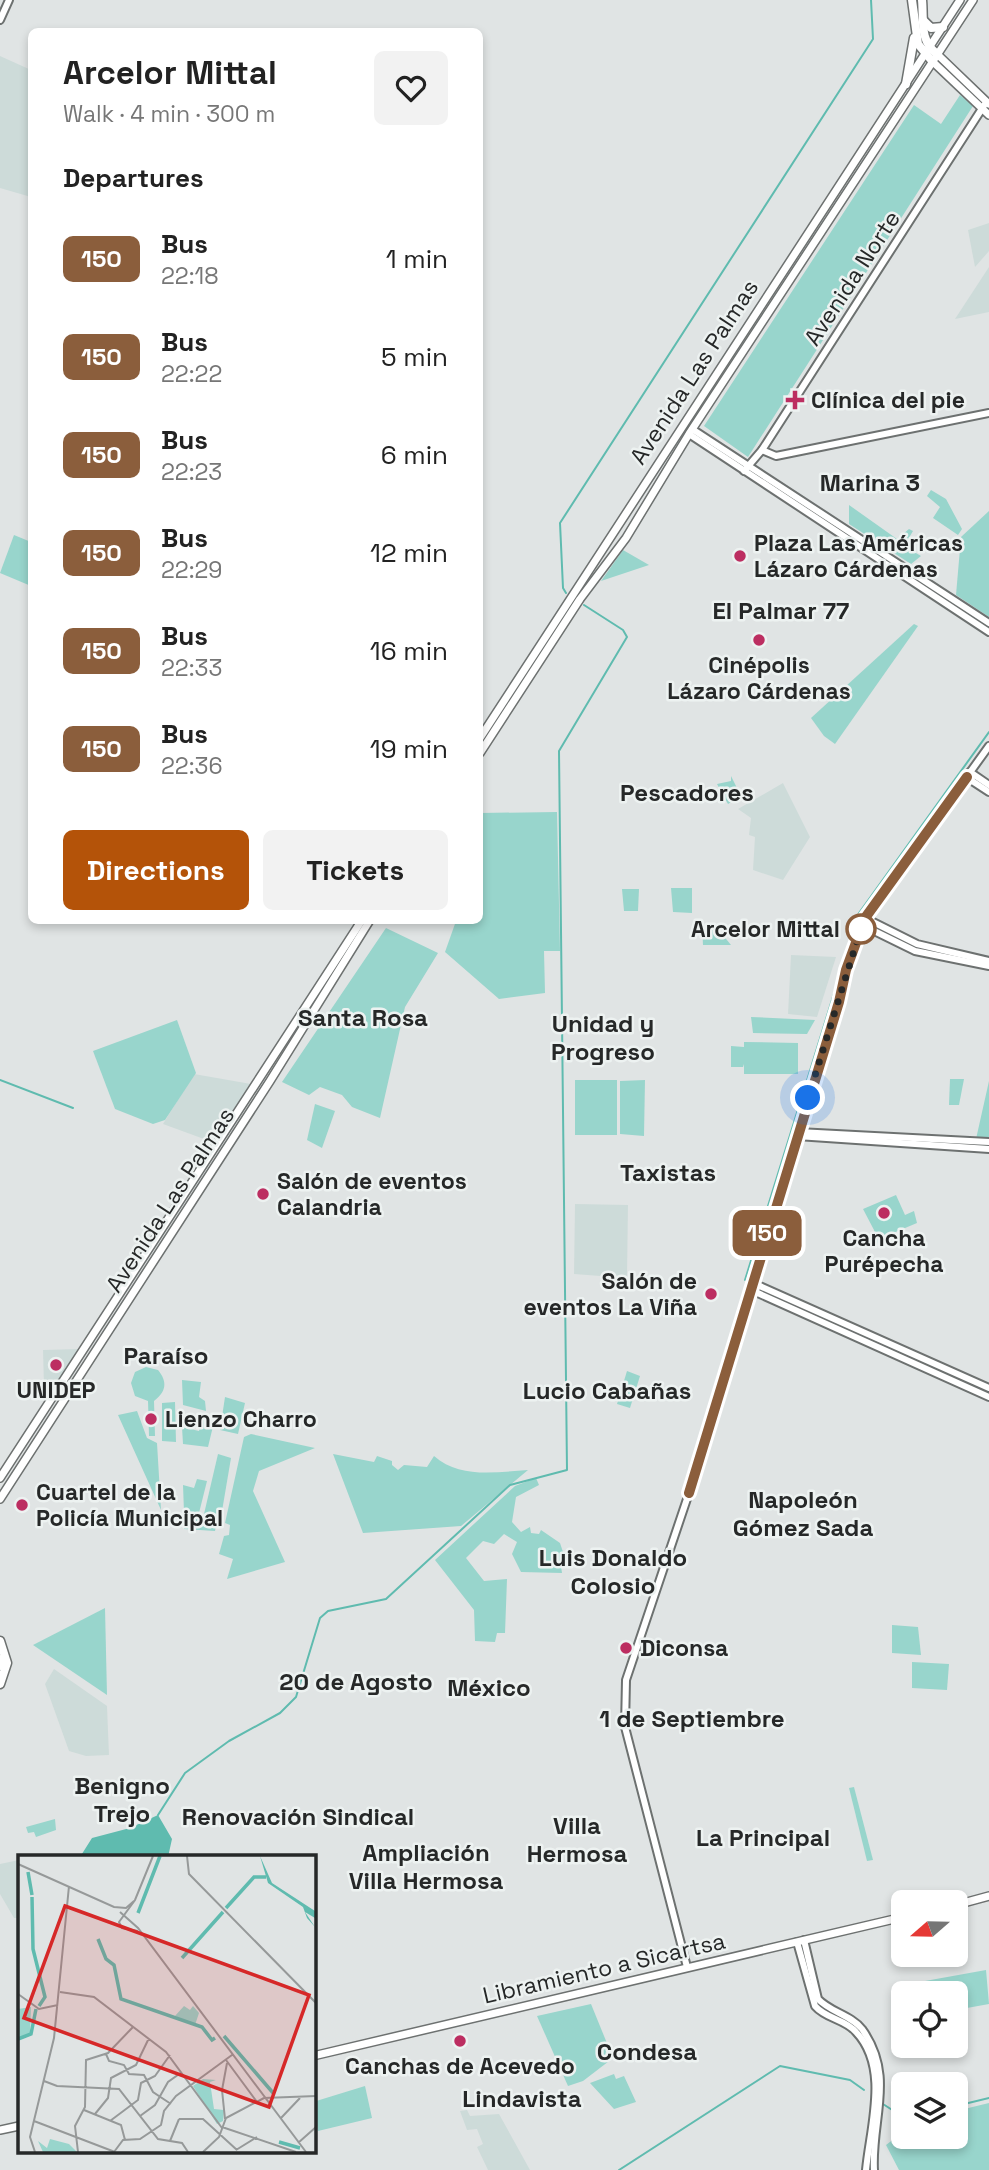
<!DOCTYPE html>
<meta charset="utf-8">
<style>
:root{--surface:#fff;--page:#f2f2f2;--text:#222;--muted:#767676;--accent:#b45309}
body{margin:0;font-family:"Space Grotesk",sans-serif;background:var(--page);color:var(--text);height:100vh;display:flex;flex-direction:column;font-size:26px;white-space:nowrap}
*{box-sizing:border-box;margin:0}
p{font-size:23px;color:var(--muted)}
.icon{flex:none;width:38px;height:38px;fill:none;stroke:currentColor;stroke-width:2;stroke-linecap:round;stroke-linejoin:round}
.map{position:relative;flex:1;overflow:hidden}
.panel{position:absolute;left:28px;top:28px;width:455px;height:896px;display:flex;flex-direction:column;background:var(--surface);border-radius:10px;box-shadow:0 4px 10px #0003}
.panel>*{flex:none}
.badge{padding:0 14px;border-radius:10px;font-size:24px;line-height:46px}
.needle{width:46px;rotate:250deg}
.fabs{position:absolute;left:891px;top:1890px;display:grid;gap:14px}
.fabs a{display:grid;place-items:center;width:77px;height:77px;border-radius:10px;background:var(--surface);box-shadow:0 4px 10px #0003;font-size:35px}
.you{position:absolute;width:35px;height:35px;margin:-18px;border:5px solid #fff;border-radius:50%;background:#1a73e8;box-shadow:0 0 0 10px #1a73e833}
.map>.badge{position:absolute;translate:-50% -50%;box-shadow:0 0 0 4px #fff}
h2{padding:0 35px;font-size:26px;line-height:63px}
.round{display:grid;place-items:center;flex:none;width:74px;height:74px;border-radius:10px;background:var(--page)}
.headline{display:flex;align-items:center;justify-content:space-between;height:119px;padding:0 35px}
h1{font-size:33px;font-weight:700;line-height:52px}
.action{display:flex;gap:14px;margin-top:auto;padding:14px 35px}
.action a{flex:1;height:80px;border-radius:10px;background:var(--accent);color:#fff;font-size:28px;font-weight:700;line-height:80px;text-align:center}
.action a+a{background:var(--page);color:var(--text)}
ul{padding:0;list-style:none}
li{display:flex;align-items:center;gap:21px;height:98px;padding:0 35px}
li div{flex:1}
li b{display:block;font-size:26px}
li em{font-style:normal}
li .badge{min-width:77px;font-weight:700;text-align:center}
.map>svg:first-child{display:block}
</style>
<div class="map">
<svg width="989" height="2170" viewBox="0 0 989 2170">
<rect width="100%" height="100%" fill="#e0e4e4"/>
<g fill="#cddbd9">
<polygon points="0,56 31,70 31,197 0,188"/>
<polygon points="989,223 989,251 975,267 968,230"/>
<polygon points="989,267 989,312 955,319"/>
<polygon points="783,783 810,837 783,880 753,870 755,837 749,835 751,818 738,809"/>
<polygon points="791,955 836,957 817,1017 788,1014"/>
<polygon points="194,1074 251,1084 215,1143 163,1124"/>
<polygon points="575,1204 628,1205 627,1278 574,1274"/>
<polygon points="80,1349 56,1388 44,1387 43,1350"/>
<polygon points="54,1669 107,1706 109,1755 86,1756 69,1751 45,1684"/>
<polygon points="19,1860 19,1918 14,1918 0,1894 0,1864"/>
<polygon points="467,2110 470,2116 499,2114 530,2170 488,2170 477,2147 483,2144 477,2129 467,2130 460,2111"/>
</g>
<g fill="#98d5cc">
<polygon points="960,95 973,106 748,457 704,426 914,105 941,124"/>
<polygon points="931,490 946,499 962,529 958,535 933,518 940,507 927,496"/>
<polygon points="849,505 897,539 909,529 913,531 904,546 921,556 911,564 849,524"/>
<polygon points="989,511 989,617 956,595 961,537"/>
<polygon points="14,535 31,542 31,586 0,573"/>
<polygon points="623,550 649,565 601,581"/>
<polygon points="914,624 918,626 835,744 824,736 811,718"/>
<polygon points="731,776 741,796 728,804 717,784 731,781"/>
<polygon points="557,812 560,951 544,951 545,993 499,999 445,952 456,921 480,920 480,813"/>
<polygon points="671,888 692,888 692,913 673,912"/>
<polygon points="622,889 639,889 638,911 624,911"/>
<polygon points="702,926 718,929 731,945 703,945"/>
<polygon points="386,928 438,953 405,1007 380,1118 352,1107 342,1095 320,1087 309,1095 282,1082"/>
<polygon points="751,1017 815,1020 807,1034 753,1033"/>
<polygon points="177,1020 196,1073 165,1120 153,1124 115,1109 93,1051"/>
<polygon points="744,1042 798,1043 798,1074 744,1074 744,1064 743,1067 731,1067 731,1046 744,1047"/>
<polygon points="950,1079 964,1079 959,1105 949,1105"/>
<rect x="575" y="1080" width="42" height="55"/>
<polygon points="645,1080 644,1136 620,1134 620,1081"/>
<polygon points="989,1081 989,1140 976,1139"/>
<polygon points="315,1104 335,1111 322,1148 307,1140"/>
<polygon points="896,1195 905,1215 914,1211 917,1223 886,1236 888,1244 879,1248 874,1230 863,1209"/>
<path d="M146,1367L158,1370C168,1382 166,1392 154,1401L155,1436H149L148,1401L135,1396L131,1383L135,1372Z"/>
<polygon points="627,1371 640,1376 630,1408 617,1404"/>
<polygon points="182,1380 201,1382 199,1397 205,1401 206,1411 183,1405"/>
<polygon points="225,1397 245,1403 238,1434 220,1430"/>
<polygon points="175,1402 176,1442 162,1441 162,1403"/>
<polygon points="137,1411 147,1438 157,1443 161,1510 118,1415"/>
<polygon points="203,1416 215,1418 208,1447 183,1444 182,1427 199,1431"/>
<polygon points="251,1434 315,1448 259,1471 253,1491 285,1562 227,1579 233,1559 219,1554 224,1536 229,1535 230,1525 225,1523 244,1437"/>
<polygon points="218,1454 231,1458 221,1517 204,1514"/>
<path d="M333,1454L374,1462L377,1456L392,1461V1465L398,1470L404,1465L427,1467L434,1456C460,1479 496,1472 528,1470L461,1526L363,1533Z"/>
<polygon points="536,1478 539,1485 516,1497 512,1522 521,1532 530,1527 531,1533 539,1534 541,1530 560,1543 565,1558 560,1560 562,1573 521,1572 512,1554 517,1542 504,1534 494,1544 483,1541 466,1558 484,1581 507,1579 505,1633 497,1633 495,1642 475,1641 474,1610 435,1560 515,1486"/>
<polygon points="197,1479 207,1481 199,1513 184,1512 183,1485 194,1488"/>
<polygon points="184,1518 217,1521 215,1531 184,1529"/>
<polygon points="105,1608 107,1695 33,1645"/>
<polygon points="892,1625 918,1627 921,1655 892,1653"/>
<polygon points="912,1662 949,1664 947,1690 912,1688"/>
<polygon points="854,1787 873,1860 867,1861 849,1788"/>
<polygon points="55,1819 56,1830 36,1837 34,1832 28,1833 26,1827"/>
<polygon points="986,1970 989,2004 956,2010 956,1993 928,1993 925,1981"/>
<polygon points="591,2004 613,2058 583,2081 568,2086 537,2016"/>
<polygon points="614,2074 616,2079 624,2076 636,2102 614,2109 590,2083"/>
<polygon points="365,2086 372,2118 318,2131 313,2102"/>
<polygon points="989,2103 989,2170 899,2170 886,2145 903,2132 903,2137 956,2137 956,2111"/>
</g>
<polygon fill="#5fbbaf" points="158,1815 172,1839 168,1857 80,1857 92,1838 130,1828"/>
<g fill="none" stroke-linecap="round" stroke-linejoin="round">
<g stroke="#5fbbaf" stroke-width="2">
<polyline points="566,593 563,588 560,523 873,39 871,0"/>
<polyline points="0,1080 73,1108"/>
<polyline points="745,1280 859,913 989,732"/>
<polyline points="158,1815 185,1773 229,1741 280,1713 296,1697 320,1618 328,1611 386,1599 510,1485 567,1470 559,751 627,637 623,630 584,605"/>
<polyline points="883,2104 903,2117"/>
<polyline points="956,2106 989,2098"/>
<polyline points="619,2170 780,2066 850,2080 864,2090"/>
</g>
<defs>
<g id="tertiary">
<polyline points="0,20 9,0"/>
<polyline points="692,429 989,623"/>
<polyline points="689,434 989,632"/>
<polyline points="762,450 776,456 989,413"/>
<polyline points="744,471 762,450 985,104"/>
<polyline points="970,772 989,785"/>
<polyline points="966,777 989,792"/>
<polyline points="865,918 917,944 989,961"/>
<polyline points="862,925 915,951 989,966"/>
<polyline points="798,1132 989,1142"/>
<polyline points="797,1136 989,1149"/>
<polyline points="753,1283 989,1388"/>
<polyline points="751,1290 989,1397"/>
<path d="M804,1940L818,1999C830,2012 851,2015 862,2029C896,2076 871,2120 874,2170"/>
<path d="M797,1942L815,2006C826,2019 845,2019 856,2032C890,2068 870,2127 866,2170"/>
<polyline points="687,1967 625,1727 626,1680 689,1493 839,1002 846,970 865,918 989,746"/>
</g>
<g id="primary">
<polyline points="937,54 989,104"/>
<polyline points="932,61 989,115"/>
<polyline points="480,738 960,0"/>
<polyline points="480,753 580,599 626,538 689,434 973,0"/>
<polyline points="0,1478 362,920"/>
<polyline points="0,1499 270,1081 370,920"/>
<polyline points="956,1905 989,1896"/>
<polyline points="313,2056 903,1917"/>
<polyline points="0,2130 19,2126"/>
</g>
<g id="trunk">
<polyline points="912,0 918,44 932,61"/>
<path d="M922,0C924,21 919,40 937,54"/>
<polyline points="923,20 931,28 943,27"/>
<polyline points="906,84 914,38"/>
<polyline points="0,1641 7,1663 0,1684"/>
<polyline points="0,1659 0,1666"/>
</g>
</defs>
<use href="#tertiary" stroke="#6d7170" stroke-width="10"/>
<use href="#primary" stroke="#6d7170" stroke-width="10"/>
<use href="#trunk" stroke="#6d7170" stroke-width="11"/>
<use href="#tertiary" stroke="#fff" stroke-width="6"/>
<use href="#primary" stroke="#fff" stroke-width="7"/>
<use href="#trunk" stroke="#fff" stroke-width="8"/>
</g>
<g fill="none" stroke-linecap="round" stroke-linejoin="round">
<defs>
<polyline id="line" points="689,1493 839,1002 846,970 865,918 967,777"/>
</defs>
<use href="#line" stroke="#fff" stroke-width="16"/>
<use href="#line" stroke="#8b5e3c" stroke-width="10"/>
<polyline stroke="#262828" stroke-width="7" stroke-dasharray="0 12.6" points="808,1098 862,925 861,929"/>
</g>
<g fill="#bc2e61" stroke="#edf2f1" stroke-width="2.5">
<path d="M791.5 389.5h7v7h7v7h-7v7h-7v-7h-7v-7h7z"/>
<circle cx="740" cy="556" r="7"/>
<circle cx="759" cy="640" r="7"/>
<circle cx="263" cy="1194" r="7"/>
<circle cx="884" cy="1213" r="7"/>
<circle cx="711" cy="1294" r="7"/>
<circle cx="56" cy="1365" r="7"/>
<circle cx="151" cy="1419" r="7"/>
<circle cx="22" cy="1505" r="7"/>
<circle cx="626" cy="1648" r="7"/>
<circle cx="460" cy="2041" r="7"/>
</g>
<circle fill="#fff" stroke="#8b5e3c" stroke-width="3.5" cx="861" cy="929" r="14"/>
<g text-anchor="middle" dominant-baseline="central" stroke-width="5" stroke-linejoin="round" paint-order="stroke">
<g font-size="23" fill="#262828" stroke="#edf2f1">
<text transform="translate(852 278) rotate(-57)">Avenida Norte</text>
<text transform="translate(694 372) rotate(-57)">Avenida Las Palmas</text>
<text transform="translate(170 1200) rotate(-57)">Avenida Las Palmas</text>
<text transform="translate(604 1968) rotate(-13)">Libramiento a Sicartsa</text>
</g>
<g font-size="23" font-weight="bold" fill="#262828" stroke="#edf2f1" text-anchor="start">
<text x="811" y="400">Clínica del pie</text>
<text x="754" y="543">Plaza Las Américas<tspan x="754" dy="26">Lázaro Cárdenas</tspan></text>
<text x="759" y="665" text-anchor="middle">Cinépolis<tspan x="759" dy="26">Lázaro Cárdenas</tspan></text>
<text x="277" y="1181">Salón de eventos<tspan x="277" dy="26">Calandria</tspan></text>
<text x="884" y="1238" text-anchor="middle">Cancha<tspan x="884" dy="26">Purépecha</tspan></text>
<text x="697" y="1281" text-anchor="end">Salón de<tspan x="697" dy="26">eventos La Viña</tspan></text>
<text x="56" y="1390" text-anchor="middle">UNIDEP</text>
<text x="165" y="1419">Lienzo Charro</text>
<text x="36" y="1492">Cuartel de la<tspan x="36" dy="26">Policía Municipal</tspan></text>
<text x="640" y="1648">Diconsa</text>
<text x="460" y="2066" text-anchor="middle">Canchas de Acevedo</text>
</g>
<g font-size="23" font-weight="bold" fill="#262828" stroke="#edf2f1" text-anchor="end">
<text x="840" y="929">Arcelor Mittal</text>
</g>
<g font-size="24" font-weight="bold" fill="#262828" stroke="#edf2f1">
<text x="870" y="482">Marina 3</text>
<text x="781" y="610">El Palmar 77</text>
<text x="687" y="792">Pescadores</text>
<text x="363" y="1017">Santa Rosa</text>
<text x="603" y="1023">Unidad y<tspan x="603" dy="28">Progreso</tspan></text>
<text x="668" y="1172">Taxistas</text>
<text x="166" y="1355">Paraíso</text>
<text x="607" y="1390">Lucio Cabañas</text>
<text x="803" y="1499">Napoleón<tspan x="803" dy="28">Gómez Sada</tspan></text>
<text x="613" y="1557">Luis Donaldo<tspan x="613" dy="28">Colosio</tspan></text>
<text x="356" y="1681">20 de Agosto</text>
<text x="489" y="1687">México</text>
<text x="692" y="1718">1 de Septiembre</text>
<text x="122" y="1785">Benigno<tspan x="122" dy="28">Trejo</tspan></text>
<text x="298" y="1816">Renovación Sindical</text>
<text x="577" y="1825">Villa<tspan x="577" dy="28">Hermosa</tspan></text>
<text x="763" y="1837">La Principal</text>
<text x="426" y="1852">Ampliación<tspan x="426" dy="28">Villa Hermosa</tspan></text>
<text x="647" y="2051">Condesa</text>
<text x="522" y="2098">Lindavista</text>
</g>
</g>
<g transform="translate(18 1855)">
<rect width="298" height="298" fill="#e0e4e4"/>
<path d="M166,151L172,155L175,151L181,158L177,170L157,161ZM13,152L12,179L0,184V154ZM185,224L198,225L192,227L196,254L206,255L205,266L199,269L175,231ZM32,284L51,289L59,297H25L20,286L29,293Z" fill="#98d5cc"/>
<path d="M242,1L254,28L297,56V63L287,57L297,72L289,63L285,52L250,28Z" fill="#5fbbaf"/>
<path fill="none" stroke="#5fbbaf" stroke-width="3.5" d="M10,17L14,40M14,42L15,94L27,142L21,151M208,53L236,22H248M120,58L142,1M80,84L88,104L96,110L103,144L184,172L194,185L197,183M164,103L205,57M206,181L256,239M0,184L13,179L18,154M261,287L282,293"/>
<path fill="none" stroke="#969999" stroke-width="2" d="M169,1L171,19L298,148M0,9L96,52L108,53L116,46M102,57L120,73L288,297M120,76L104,73L101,67L117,45L135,1M42,137L76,142L148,197L204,273M0,139L21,154L40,150M88,199L91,206L106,210L111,219L126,220L135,237L153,249M208,205L239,247M26,226L39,231L101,234L140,284L164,288L170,297M246,243L298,241M66,255L103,270L107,285M77,259L90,243L93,223L118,210L131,183M122,261L137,250L150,227L164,217M263,263L282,243M161,264H185L219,295M207,264L204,235L209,208M16,266L97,297M92,266L120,245L123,228L137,221L152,200M204,272L278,297M152,286L161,264M280,288L298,272M218,295L239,282M17,297L12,282L36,183L51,31M60,297L57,271L67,252L68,205L90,198L115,172M96,297L105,285L122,284L143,270L146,256L158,241L214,200M185,297L201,282L208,263L246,243"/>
<path fill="#d62828" fill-opacity="0.15" stroke="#d62828" stroke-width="3.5" d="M47,51L291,140L251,252L6,163Z"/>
<rect width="298" height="298" fill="none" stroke="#262828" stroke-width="3.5"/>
</g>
</svg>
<div class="fabs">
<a><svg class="needle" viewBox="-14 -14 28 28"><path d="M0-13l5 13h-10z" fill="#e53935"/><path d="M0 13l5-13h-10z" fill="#767676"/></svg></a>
<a><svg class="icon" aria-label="locate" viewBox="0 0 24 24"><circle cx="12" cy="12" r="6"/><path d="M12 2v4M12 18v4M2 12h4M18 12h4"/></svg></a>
<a><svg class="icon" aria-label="layers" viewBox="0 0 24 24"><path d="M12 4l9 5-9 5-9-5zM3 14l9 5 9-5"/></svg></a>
</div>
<div class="you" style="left:808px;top:1098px"></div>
<b class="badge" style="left:767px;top:1233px;background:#8b5e3c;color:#fff">150</b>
<section class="panel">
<div class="headline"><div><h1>Arcelor Mittal</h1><p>Walk · 4 min · 300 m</p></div><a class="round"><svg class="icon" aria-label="heart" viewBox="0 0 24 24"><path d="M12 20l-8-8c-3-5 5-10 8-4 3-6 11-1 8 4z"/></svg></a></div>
<h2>Departures</h2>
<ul>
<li><span class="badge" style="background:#8b5e3c;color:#fff">150</span><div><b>Bus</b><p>22:18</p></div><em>1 min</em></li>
<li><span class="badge" style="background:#8b5e3c;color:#fff">150</span><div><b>Bus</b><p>22:22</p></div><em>5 min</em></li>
<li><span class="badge" style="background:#8b5e3c;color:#fff">150</span><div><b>Bus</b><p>22:23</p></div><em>6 min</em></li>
<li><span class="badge" style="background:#8b5e3c;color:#fff">150</span><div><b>Bus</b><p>22:29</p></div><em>12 min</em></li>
<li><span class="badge" style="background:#8b5e3c;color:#fff">150</span><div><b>Bus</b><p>22:33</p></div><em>16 min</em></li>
<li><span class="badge" style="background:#8b5e3c;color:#fff">150</span><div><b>Bus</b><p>22:36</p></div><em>19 min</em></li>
</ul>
<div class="action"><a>Directions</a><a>Tickets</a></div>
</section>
</div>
